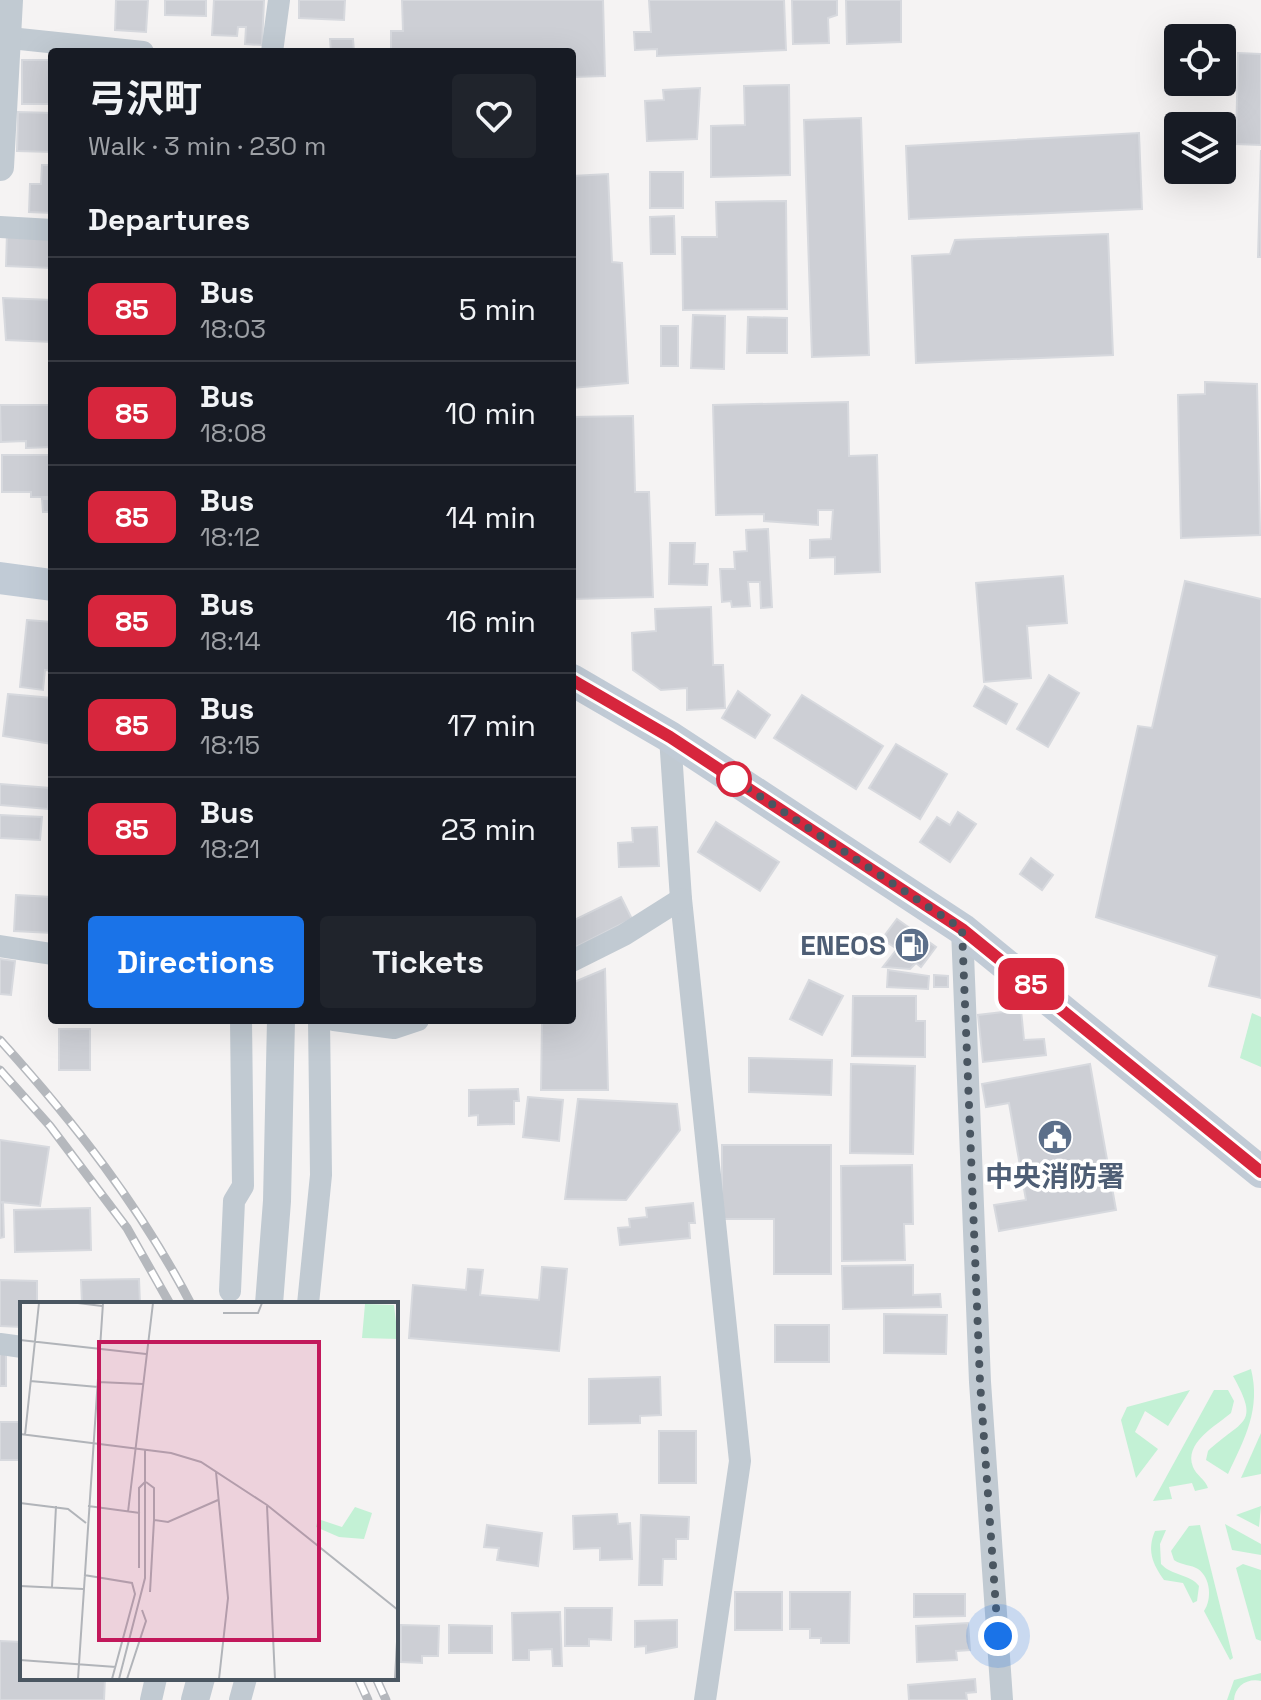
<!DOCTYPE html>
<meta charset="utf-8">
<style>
:root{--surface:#171b24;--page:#20242c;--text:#f1f3f6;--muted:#9ea1a6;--line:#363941;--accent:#1a73e8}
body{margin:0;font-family:"Space Grotesk","Noto Sans JP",sans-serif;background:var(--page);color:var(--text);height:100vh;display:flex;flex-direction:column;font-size:30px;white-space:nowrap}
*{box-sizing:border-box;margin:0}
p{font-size:26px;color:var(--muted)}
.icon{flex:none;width:44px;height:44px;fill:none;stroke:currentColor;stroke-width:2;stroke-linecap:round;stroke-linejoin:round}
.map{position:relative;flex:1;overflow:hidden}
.side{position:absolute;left:48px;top:48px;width:528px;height:976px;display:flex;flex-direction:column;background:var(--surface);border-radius:8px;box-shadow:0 8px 32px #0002}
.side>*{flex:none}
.badge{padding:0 16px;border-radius:12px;font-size:28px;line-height:52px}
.tools{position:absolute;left:1164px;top:24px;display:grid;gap:16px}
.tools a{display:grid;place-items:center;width:72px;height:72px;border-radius:8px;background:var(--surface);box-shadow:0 8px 32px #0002;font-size:40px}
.you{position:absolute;width:40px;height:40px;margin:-20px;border:6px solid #fff;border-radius:50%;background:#1a73e8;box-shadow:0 0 0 12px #1a73e833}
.map>.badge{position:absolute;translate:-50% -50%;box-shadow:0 0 0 4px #fff}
h2{padding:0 40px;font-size:30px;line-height:72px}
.round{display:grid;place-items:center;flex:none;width:84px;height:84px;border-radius:8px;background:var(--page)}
.headline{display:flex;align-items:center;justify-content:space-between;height:136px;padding:0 40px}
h1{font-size:38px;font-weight:700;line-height:60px}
.button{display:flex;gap:16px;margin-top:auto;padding:16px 40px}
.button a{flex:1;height:92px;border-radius:8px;background:var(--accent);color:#fff;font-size:32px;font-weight:700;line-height:92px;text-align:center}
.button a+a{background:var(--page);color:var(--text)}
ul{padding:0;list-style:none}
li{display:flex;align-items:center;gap:24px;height:104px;padding:0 40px;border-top:2px solid var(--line)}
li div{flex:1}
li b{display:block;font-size:30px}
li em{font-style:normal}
li .badge{min-width:88px;font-weight:700;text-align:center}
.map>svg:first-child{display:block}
</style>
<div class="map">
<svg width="1261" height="1700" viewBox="0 0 1261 1700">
<rect width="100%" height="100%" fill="#f5f3f3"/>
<g fill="#c3f1d5">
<polygon points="1252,1013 1261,1017 1261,1067 1240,1058"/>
<path d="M1251,1369C1261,1409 1245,1438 1228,1474L1206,1460L1208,1451C1242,1419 1261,1426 1233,1376Z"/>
<polygon points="1190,1390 1168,1426 1145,1411 1135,1432 1158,1449 1136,1478 1121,1420 1127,1407"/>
<path d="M1214,1390H1228L1234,1401L1231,1413C1217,1425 1183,1443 1193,1467C1196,1475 1205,1479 1208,1488L1195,1491L1192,1483L1169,1487L1172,1499L1153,1501Z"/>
<polygon points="1261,1433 1261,1474 1241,1478"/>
<polygon points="1261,1506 1259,1527 1236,1515"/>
<polygon points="1225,1524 1261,1544 1261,1555 1232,1550"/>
<path d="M1200,1525L1233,1658L1230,1660L1204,1611C1212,1600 1211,1578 1198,1569C1192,1565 1181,1565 1174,1560L1171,1551L1189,1526Z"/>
<path d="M1166,1530L1160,1544L1161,1564C1172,1576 1190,1574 1199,1586L1197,1601L1193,1603L1183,1583L1164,1580C1152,1563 1147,1550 1155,1531Z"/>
<polygon points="1243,1564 1261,1570 1261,1641 1256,1639 1236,1568"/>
<path d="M1261,1673V1681C1247,1678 1235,1686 1234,1700H1227L1234,1680Z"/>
</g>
<g fill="#cdcfd5" stroke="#d7d9de" stroke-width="2">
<polygon points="116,0 148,0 146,32 115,30"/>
<polygon points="165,0 206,0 206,16 165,15"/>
<polygon points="214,0 264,0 262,45 245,44 246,27 238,27 237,36 212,35"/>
<polygon points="299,0 345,0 344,20 299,18"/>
<polygon points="402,0 603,0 605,76 572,77 572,52 391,52 391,31 403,31"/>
<polygon points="649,0 784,0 786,50 657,56 657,49 635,50 634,32 651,32"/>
<polygon points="792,0 837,0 837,15 828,18 829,43 793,44"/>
<polygon points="846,0 901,0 901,42 847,44"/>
<polygon points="330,39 353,39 354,52 331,52"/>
<polygon points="1238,53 1261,54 1261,145 1236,144"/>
<rect x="22" y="60" width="30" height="44"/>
<polygon points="789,85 790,175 711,177 711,126 745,125 744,86"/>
<polygon points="700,88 697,139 647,141 645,101 664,100 663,90"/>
<polygon points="18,112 52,113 52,152 17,151"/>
<polygon points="861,118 869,355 812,357 804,120"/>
<polygon points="1139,133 1142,209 909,219 906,146"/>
<polygon points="1261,150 1261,257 1258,257"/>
<polygon points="42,165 52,165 52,213 29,212 30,184 41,184"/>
<rect x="650" y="172" width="33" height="36"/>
<polygon points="608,174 612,262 622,263 628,383 572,388 572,176"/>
<polygon points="786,201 787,309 683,310 682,237 717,237 716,202"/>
<polygon points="674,216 675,254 651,254 650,217"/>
<polygon points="7,233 52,234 52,268 6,266"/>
<polygon points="1108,234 1113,355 916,363 912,256 950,254 955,240"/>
<polygon points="3,298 52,300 52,342 6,340"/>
<polygon points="693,315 725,316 724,369 691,368"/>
<polygon points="748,317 787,318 787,353 747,353"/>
<rect x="661" y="326" width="17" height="40"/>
<polygon points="1205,382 1257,384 1260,535 1181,538 1178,395 1205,394"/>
<polygon points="848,402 849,456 877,455 880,572 835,574 835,557 810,558 810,540 831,539 833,510 818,510 818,525 764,521 764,514 716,515 713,405"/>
<polygon points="0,405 52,405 52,447 26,448 26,441 1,442"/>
<polygon points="633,416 635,492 649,492 653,597 572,599 572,417"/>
<polygon points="2,455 52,455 52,497 31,497 31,492 2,492"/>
<polygon points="42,499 52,499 52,512 43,512"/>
<polygon points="768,529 772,607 761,608 760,582 748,582 750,606 732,607 731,601 722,602 720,569 735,569 734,552 747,551 746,530"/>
<polygon points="670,543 695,543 694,564 708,564 707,585 669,584"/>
<polygon points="1063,576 1067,623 1027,626 1031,678 984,682 976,583"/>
<polygon points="1185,581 1261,599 1261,998 1209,986 1217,956 1096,917 1138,726 1152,728"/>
<polygon points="711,607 713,665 723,665 725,708 687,710 687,688 661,690 633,670 632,633 656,631 655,609"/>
<polygon points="27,620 52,622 52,671 45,670 43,690 20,687"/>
<polygon points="1049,675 1079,693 1048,747 1017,729"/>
<polygon points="985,686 1017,704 1006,724 974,706"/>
<polygon points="738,691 770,715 755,738 722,718"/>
<polygon points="8,694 52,698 52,744 3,736"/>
<polygon points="802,695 883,746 856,789 774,738"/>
<polygon points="896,744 947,774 920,819 869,788"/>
<polygon points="0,784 50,788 48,809 0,805"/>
<polygon points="958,812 976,824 950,862 920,842 937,817 950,825"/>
<polygon points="0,815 42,817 40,840 0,838"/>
<polygon points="716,822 779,862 760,891 698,852"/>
<polygon points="657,827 659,866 619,867 618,843 633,842 632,828"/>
<polygon points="1031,858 1053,875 1042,890 1020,874"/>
<polygon points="16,895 52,897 52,933 14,931"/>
<polygon points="621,897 632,919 572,949 572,921"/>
<polygon points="897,919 936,947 921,967 916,963 910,969 883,967 897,949 882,939"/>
<polygon points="0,959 15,961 11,995 0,994"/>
<polygon points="605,969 608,1090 541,1090 542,1020 572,1020 572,983"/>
<polygon points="888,970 929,976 928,989 887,987"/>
<polygon points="934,975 948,976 948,987 934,987"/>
<polygon points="809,980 843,996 822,1035 790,1019"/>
<polygon points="853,996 916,996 916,1021 925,1021 925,1057 852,1056"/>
<polygon points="1021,1010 1024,1040 1044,1039 1046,1055 983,1062 978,1015"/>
<rect x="59" y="1029" width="31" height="41"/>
<polygon points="749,1058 832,1060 831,1095 749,1092"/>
<polygon points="851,1064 915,1066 913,1154 850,1153"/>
<polygon points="1090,1064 1116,1210 999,1231 994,1205 1026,1200 1009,1103 986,1107 982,1084"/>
<polygon points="518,1089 519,1101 514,1101 514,1124 478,1125 478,1115 469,1116 469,1090"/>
<polygon points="528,1097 563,1100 559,1141 523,1137"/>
<polygon points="578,1099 677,1104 680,1130 626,1200 565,1199"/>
<polygon points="0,1140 49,1147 40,1206 0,1202"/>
<polygon points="722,1145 831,1145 831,1274 774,1274 774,1219 722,1219"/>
<polygon points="912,1165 913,1224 904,1224 905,1260 842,1261 841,1166"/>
<polygon points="3,1202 4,1237 0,1238 0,1203"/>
<polygon points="693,1203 695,1223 689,1223 690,1238 620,1245 618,1228 630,1227 629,1219 647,1217 646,1208"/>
<polygon points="90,1208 91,1250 15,1252 14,1210"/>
<polygon points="913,1265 913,1295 940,1294 941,1307 843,1309 842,1266"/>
<polygon points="542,1267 567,1269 559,1351 409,1338 413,1285 466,1290 468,1269 483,1270 480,1295 539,1300"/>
<polygon points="139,1279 140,1304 82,1304 81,1280"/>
<polygon points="0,1280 37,1281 37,1304 22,1304 22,1327 0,1326"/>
<polygon points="884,1314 947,1315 946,1354 884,1353"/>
<rect x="775" y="1325" width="54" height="37"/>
<rect x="0" y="1353" width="6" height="33"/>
<polygon points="660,1377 661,1415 640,1416 640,1423 589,1424 589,1379"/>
<rect x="0" y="1422" width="22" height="38"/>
<rect x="659" y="1431" width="37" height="52"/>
<polygon points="617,1514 618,1524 630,1523 632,1559 600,1560 600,1548 574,1549 573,1516"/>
<polygon points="641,1515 689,1517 688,1539 676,1539 676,1559 663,1559 662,1585 639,1585"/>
<polygon points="487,1525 542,1533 538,1566 497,1560 499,1548 484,1547"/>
<rect x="735" y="1592" width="47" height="38"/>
<polygon points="790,1592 850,1592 849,1643 821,1643 821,1638 810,1638 810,1629 790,1629"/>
<polygon points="914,1594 965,1594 965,1616 914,1617"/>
<polygon points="565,1608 612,1608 611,1640 589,1639 589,1646 565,1646"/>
<polygon points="560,1612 562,1666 553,1666 552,1649 529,1650 529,1660 513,1660 512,1613"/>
<polygon points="677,1620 677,1647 646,1653 646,1646 635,1647 635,1621"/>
<polygon points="968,1623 970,1650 956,1651 957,1660 917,1662 916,1626"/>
<polygon points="401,1625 439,1626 438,1656 422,1656 422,1663 401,1662"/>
<polygon points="449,1625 492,1626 492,1653 449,1653"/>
<polygon points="0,1641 22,1642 22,1678 105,1678 104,1700 0,1700"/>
<polygon points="975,1679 976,1692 966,1693 967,1700 909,1700 908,1685"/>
</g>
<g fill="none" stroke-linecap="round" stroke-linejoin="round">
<g stroke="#c1cad2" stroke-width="22">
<polyline points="0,37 143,52"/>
<polyline points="272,52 279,0"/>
<polyline points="0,227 52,230"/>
<polyline points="670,737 681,899 740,1461 705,1700"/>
<polyline points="962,929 980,1382 1002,1700"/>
<polyline points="0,946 52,954"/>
<polyline points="572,961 624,935 681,899"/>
<polyline points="334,1020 394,1028 418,1020"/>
<polyline points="230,1291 234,1201 243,1186 241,1020"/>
<polyline points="308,1304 321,1175 319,1020"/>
<polyline points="0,1344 22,1347"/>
<polyline points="151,1700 156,1678"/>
<polyline points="240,1700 246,1678"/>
</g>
<g stroke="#c1cad2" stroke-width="28">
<polyline points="0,167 9,0"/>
<polyline points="269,1304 277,1201 281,1020"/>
<polyline points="195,1700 201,1678"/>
</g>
<g stroke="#c1cbd6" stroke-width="32">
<polyline points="0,578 52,585"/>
<polyline points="572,680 670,737 962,929 1261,1172"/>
</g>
<defs>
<g id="rail">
<path d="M0,1040C74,1122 140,1206 191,1304"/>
<polyline points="0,1070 50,1126 127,1228 170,1304"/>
<polyline points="358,1678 368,1700"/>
<polyline points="376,1678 386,1700"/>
</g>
</defs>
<use href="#rail" stroke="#b5b8bd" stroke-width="9"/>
<use href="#rail" stroke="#fff" stroke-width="6" stroke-dasharray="18" stroke-linecap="butt"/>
</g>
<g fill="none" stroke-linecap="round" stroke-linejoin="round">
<defs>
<polyline id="line" points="572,680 670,737 962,929 1261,1172"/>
</defs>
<use href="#line" stroke="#fff" stroke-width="18"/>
<use href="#line" stroke="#d7263d" stroke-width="12"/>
<polyline stroke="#4a5661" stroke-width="8" stroke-dasharray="0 14.4" points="734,779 723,772 962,929 980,1382 998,1636"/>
</g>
<defs>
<symbol id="fuel-disc" viewBox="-11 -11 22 22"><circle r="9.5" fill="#5c6f8a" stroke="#fff"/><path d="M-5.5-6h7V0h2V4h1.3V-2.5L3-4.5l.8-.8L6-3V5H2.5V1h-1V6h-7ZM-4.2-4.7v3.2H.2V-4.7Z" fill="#fff"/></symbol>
<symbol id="civic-disc" viewBox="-11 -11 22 22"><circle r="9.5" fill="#5c6f8a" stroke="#fff"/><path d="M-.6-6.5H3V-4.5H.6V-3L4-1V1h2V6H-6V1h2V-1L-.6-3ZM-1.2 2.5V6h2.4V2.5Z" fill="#fff"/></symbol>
</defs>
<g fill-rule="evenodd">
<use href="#fuel-disc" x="892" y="925" width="40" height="40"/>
<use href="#civic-disc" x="1035" y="1117" width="40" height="40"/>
</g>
<circle fill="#fff" stroke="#d7263d" stroke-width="4" cx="734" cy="779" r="16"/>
<g text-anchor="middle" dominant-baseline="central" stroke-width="7" stroke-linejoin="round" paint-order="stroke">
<g font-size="28" font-weight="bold" fill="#4e5e75" stroke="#fff" text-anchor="end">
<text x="886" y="945">ENEOS</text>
<text x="1055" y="1176" text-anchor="middle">中央消防署</text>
</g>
</g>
<g transform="translate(20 1302)">
<rect width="378" height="378" fill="#f5f3f3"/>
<path d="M345,2L374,3L378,37L342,36ZM335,205L352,211L344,237L319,235L296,225L298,217L322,225Z" fill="#c3f1d5"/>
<path fill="none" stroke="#b1b4b9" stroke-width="2" d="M58,1L82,4M203,11H238L242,1M0,38L126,52M10,79L78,85M78,80L123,82M0,132L151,151L181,160L247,203L378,308M5,133L19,1M196,170L208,296L199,377M126,180L134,186V218L148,220L198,198M0,201L48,207L66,221M68,204L120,211M247,204L255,377M108,210L133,1M119,266V186L125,180M64,273L112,281L115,292L92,377M0,284L63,287M32,285L36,204M130,290L134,218M0,358L96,365M58,377L83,1M99,377L125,276V148M107,377L126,319L122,308M375,377L378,321"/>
<path fill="#c2185b" fill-opacity="0.15" stroke="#c2185b" stroke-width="4" d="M79,40H299V338H79Z"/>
<rect width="378" height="378" fill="none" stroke="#4a5661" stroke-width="4"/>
</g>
</svg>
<div class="tools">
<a><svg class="icon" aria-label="locate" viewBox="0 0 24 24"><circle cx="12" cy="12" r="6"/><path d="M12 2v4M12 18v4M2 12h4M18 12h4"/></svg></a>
<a><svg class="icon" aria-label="layers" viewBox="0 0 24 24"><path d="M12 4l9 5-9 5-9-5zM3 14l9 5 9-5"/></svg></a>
</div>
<div class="you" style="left:998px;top:1636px"></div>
<b class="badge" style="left:1031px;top:984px;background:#d7263d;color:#fff">85</b>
<section class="side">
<div class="headline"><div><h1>弓沢町</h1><p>Walk · 3 min · 230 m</p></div><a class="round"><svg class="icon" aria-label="heart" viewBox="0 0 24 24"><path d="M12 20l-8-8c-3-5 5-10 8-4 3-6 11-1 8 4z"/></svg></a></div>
<h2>Departures</h2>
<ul>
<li><span class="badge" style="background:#d7263d;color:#fff">85</span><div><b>Bus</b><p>18:03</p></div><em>5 min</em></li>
<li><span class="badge" style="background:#d7263d;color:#fff">85</span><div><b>Bus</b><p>18:08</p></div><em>10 min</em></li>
<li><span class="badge" style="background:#d7263d;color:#fff">85</span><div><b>Bus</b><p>18:12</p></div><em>14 min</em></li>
<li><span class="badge" style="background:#d7263d;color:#fff">85</span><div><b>Bus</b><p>18:14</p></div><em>16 min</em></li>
<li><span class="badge" style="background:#d7263d;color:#fff">85</span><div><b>Bus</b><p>18:15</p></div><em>17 min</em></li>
<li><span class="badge" style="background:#d7263d;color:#fff">85</span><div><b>Bus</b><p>18:21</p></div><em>23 min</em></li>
</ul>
<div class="button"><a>Directions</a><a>Tickets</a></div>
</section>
</div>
